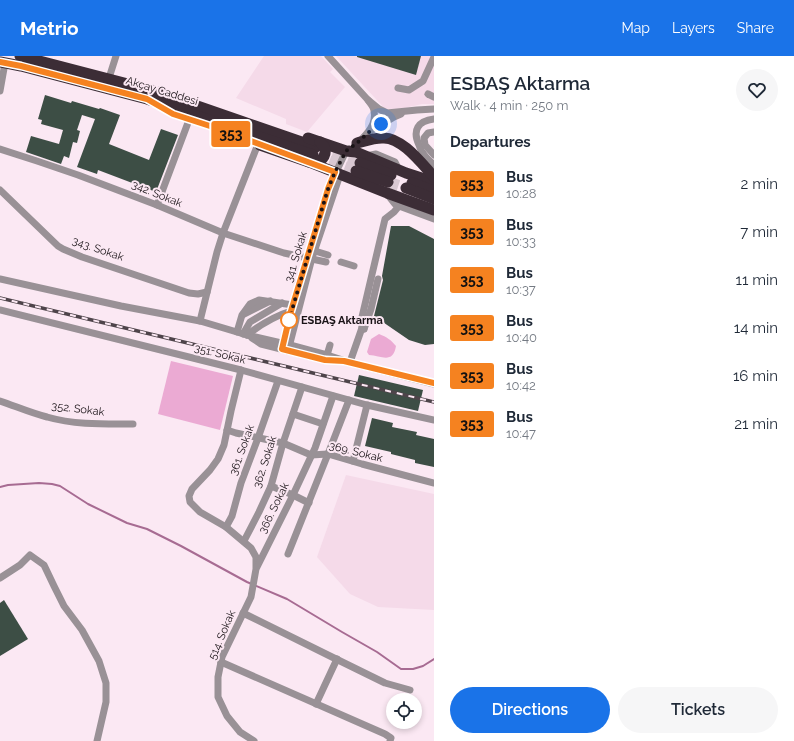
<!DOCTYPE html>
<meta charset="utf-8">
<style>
:root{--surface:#fff;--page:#f6f6f7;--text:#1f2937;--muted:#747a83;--accent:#1a73e8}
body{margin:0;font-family:Raleway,sans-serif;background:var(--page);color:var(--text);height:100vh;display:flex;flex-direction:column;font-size:15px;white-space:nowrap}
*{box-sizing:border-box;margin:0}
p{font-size:13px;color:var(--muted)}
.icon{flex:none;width:22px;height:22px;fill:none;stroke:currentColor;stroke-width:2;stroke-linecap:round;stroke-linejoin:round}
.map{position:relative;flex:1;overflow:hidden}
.details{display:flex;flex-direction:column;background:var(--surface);width:360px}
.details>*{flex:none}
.badge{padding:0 8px;border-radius:3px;font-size:14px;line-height:26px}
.tools{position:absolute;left:386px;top:637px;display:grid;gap:8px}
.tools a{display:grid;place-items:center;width:36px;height:36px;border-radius:50%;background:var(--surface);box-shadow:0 2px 6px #0003;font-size:20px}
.you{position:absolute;width:20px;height:20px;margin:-10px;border:3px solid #fff;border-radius:50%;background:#1a73e8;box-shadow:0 0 0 6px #1a73e833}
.map>.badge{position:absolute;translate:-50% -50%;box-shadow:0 0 0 2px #fff}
h2{padding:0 16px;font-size:15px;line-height:36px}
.round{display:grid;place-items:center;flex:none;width:42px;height:42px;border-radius:21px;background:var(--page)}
.headline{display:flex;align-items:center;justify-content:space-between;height:68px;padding:0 16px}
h1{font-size:19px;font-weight:600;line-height:30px}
.action{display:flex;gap:8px;margin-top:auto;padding:8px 16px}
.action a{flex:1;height:46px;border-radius:24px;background:var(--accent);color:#fff;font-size:16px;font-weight:600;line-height:46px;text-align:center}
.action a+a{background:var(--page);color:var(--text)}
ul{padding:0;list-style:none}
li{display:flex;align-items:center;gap:12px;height:48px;padding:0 16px}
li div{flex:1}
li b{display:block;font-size:15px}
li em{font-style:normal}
li .badge{min-width:44px;font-weight:700;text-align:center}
header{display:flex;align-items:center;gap:24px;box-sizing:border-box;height:56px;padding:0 20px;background:var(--accent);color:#fff}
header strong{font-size:19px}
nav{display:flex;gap:22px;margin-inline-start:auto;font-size:14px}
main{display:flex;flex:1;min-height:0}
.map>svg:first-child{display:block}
</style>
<header>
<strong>Metrio</strong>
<nav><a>Map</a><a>Layers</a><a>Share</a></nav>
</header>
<main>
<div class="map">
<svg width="434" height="685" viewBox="0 0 434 685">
<rect width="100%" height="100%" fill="#fbe8f3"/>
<g fill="#f5dae9">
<polygon points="264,0 321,0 333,13 330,16 345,31 307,76 286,68 286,63 236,42"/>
<polygon points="336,0 434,0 434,48 422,48 388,56"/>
<polygon points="346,419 434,438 434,554 378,551 350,538 317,501"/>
</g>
<g fill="#ebaad3">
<path d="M379,278C387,281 391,284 396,290C393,308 382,300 369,299L367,296L371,283Z"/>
<polygon points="171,305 233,320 220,374 158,358"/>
</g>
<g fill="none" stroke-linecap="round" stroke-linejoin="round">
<polyline stroke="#a76b92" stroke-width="2" points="0,431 8,429 39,427 52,428 60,430 88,448 127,467 147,473 181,490 247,526 287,543 342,576 377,596 401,613 413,613 423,610 434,603"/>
</g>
<g fill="#3d4e45">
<polygon points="357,0 421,0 416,19 357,1"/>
<polygon points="45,39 71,47 72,45 99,53 100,52 120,59 109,88 149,104 161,73 178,79 156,136 98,114 97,118 77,111 95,63 82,59 77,74 80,75 77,87 73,86 69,102 64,100 61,108 26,96 31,80 59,88 63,74 41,68 42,64 38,63"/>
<polygon points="391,170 409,170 434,183 434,288 425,289 409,284 374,260 383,224 382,220"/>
<polygon points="359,319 423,334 418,355 354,340"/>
<polygon points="372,362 393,367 392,371 417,376 416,379 434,383 434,411 415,407 415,404 391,398 391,396 365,390"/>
<polygon points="4,544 28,583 0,600 0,547"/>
</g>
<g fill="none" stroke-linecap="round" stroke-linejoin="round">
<g stroke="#d9c8d2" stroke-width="11" stroke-dasharray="11 5.5" stroke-linecap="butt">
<polyline points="317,92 360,107"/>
<polyline points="314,99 356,115"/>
<polyline points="388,126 406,132"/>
</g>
<g stroke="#999196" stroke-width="7">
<polyline points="328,0 368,44 379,53 387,57 417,54 434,53"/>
<polyline points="109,22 116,0"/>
<polyline points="398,32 409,34 423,25 434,1"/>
<polyline points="0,35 5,7"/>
<polyline points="428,38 434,41"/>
<path d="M434,63C418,65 412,74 419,89C420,92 421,95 423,97C426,102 430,105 434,109"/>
<polyline points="369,76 394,61 401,58"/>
<polyline points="434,76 428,77 424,82 425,89 434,99"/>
<path d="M359,86C367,78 377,68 374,55C374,51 370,47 368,44"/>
<polyline points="0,93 37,105 78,119 157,149 223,177 284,197 326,206"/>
<polyline points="366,100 376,98 395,106 399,114"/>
<polyline points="0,134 58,190 63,193 82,201 189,237 198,238 207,236"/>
<polyline points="388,139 395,148 399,150 434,163"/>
<polyline points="157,149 189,64"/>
<polyline points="312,197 315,195 328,199"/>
<polyline points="341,206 354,210"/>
<polyline points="0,223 121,250 200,265 247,279 290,289 327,299 352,307 434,328"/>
<polyline points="0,254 241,314 367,349 434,364"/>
<polyline points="244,258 270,245"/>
<polyline points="200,265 217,196 223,177 258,88"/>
<polyline points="364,273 362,273 362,261 385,163 394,156 399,150"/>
<polyline points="364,273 371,253 378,223"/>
<polyline points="237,276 242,259 250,248 259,244 293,249"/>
<polyline points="243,278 250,266 282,247"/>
<path d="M247,279C260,269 275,260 291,255"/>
<polyline points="252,282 261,288 325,304 336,304"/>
<polyline points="281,293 290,261 328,133 346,95 349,93"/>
<polyline points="288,295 312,202 340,119"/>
<polyline points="327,299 330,289"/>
<polyline points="350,306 363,269"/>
<polyline points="241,314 231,355 224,389 218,403 210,414 192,433 189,440 190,446 200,456 226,471 251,492 256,501 256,513 251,541 222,601 218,621 218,641 227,660 240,676 254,685"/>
<path d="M0,345C15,350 31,357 47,361C75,369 104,368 133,368"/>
<polyline points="293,358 323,368"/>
<polyline points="227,374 236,377 283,387 311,399 328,398 362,408 434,427"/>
<polyline points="353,405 367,349"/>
<polyline points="271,430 293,439 309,447"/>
<polyline points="226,471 232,460 241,427 258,382 278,325"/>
<polyline points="244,485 259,456 271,430 283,387 302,331"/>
<polyline points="288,498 328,398 349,344"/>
<polyline points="257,511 293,439 315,392 333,340"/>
<polyline points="0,522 20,509 30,499 44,509 54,530 64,550 82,574 99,605 106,627 106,646 97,685"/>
<polyline points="243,557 332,601 385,627 410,634"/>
<polyline points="221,606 385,678 391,682 390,685"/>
<polyline points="316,648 337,603"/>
</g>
<g stroke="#3c2d36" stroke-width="11">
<polyline points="20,0 151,34 316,91"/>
<polyline points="0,6 21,10 147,43 313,99"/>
<polyline points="308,82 346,95 356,96 406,117 434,126"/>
<path d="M357,87C365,85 374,82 382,82C401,80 422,108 434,121"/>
<polyline points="260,89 309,106 387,137 434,154"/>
<path d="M309,106L320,105C327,99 327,92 320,86"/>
<polyline points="360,107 391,119"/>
<polyline points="356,115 388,126"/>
<polyline points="412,127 434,135"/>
<polyline points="406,132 434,143"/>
</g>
<defs>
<polyline id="rail" points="0,242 434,346"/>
</defs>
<use href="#rail" stroke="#4e444a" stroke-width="3.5"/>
<use href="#rail" stroke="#fbe8f3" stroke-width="2" stroke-dasharray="6" stroke-linecap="butt"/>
</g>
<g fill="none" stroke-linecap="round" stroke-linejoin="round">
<defs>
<polyline id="line" points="0,6 21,10 147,43 173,58 213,71 335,116 328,133 322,153 291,255 282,293 325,304 344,305 434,327"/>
</defs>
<use href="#line" stroke="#fff" stroke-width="9"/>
<use href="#line" stroke="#f58220" stroke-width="6"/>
<polyline stroke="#1a1317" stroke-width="4" stroke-dasharray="0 7.2" points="289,264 322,153 328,133 335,116 346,95 357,87 369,76 381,68"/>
</g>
<circle fill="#fff" stroke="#f58220" stroke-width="2" cx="289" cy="264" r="8"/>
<g text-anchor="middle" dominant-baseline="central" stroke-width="4" stroke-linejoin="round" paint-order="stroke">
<g font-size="11" fill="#1a1317" stroke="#fbe8f3">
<text transform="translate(162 35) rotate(17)">Akçay Caddesi</text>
<text transform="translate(157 138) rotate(22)">342. Sokak</text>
<text transform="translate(98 193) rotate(19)">343. Sokak</text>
<text transform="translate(296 201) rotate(-73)">341. Sokak</text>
<text transform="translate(220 298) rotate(14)">351. Sokak</text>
<text transform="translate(78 353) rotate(7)">352. Sokak</text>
<text transform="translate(242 394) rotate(-70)">361. Sokak</text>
<text transform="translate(356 396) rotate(14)">369. Sokak</text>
<text transform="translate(265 406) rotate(-72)">362. Sokak</text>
<text transform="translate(274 452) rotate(-64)">366. Sokak</text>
<text transform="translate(222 579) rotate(-67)">514. Sokak</text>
</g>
<g font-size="11" font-weight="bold" fill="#1a1317" stroke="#fbe8f3" text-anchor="start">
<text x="301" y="264">ESBAŞ Aktarma</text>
</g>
</g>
</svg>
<div class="tools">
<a><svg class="icon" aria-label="locate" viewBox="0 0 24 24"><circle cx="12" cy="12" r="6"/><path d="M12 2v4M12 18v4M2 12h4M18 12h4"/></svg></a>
</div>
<div class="you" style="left:381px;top:68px"></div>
<b class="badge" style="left:231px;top:78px;background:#f58220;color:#111">353</b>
</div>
<section class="details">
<div class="headline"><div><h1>ESBAŞ Aktarma</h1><p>Walk · 4 min · 250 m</p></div><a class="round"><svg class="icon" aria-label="heart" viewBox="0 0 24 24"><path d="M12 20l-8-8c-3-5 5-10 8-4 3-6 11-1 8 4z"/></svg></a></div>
<h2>Departures</h2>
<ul>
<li><span class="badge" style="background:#f58220;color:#111">353</span><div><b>Bus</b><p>10:28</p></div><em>2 min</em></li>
<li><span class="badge" style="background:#f58220;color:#111">353</span><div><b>Bus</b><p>10:33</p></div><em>7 min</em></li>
<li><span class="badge" style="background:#f58220;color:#111">353</span><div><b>Bus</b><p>10:37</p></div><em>11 min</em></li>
<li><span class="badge" style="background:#f58220;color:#111">353</span><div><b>Bus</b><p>10:40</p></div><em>14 min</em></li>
<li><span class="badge" style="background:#f58220;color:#111">353</span><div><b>Bus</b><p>10:42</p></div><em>16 min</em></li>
<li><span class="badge" style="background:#f58220;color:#111">353</span><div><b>Bus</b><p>10:47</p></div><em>21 min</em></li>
</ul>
<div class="action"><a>Directions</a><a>Tickets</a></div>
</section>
</main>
